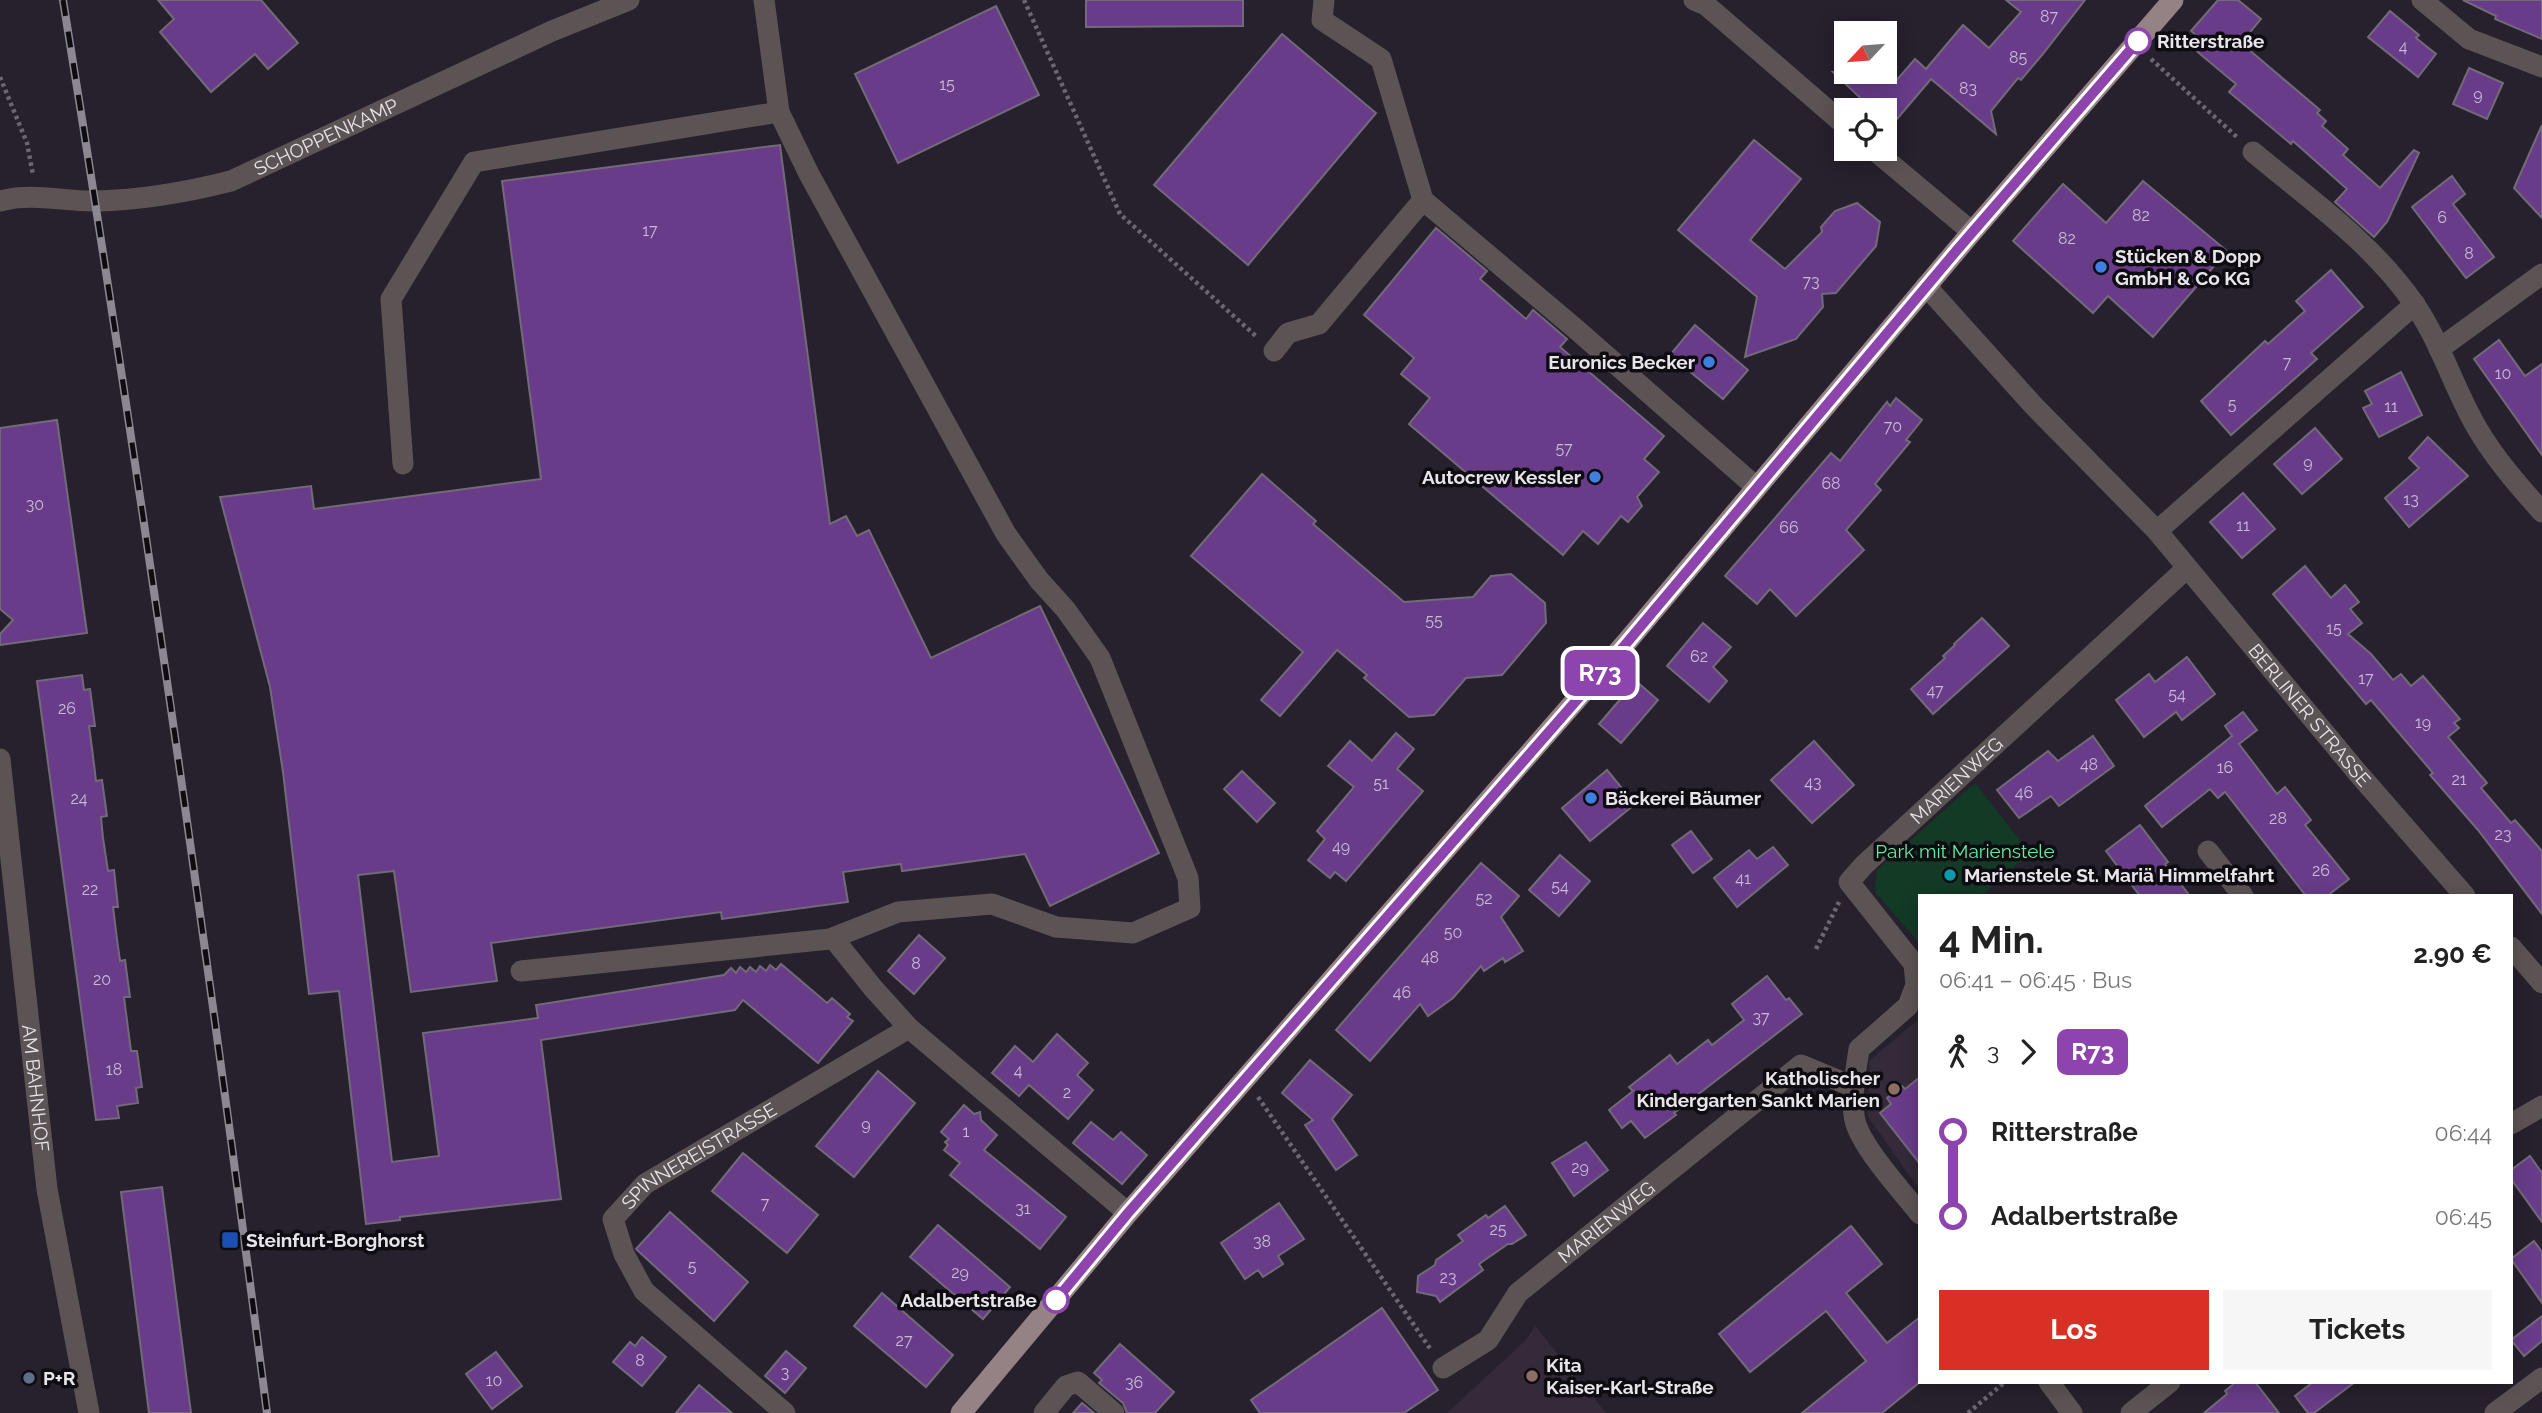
<!DOCTYPE html>
<html lang="de">
<meta charset="utf-8">
<style>
:root{--surface:#fff;--page:#f6f6f6;--text:#222;--muted:#767676;--accent:#d93025}
body{margin:0;font-family:Raleway,sans-serif;background:var(--page);color:var(--text);height:100vh;display:flex;flex-direction:column;font-size:26px;white-space:nowrap}
*{box-sizing:border-box;margin:0}
p{font-size:23px;color:var(--muted)}
.icon{flex:none;width:38px;height:38px;fill:none;stroke:currentColor;stroke-width:2;stroke-linecap:round;stroke-linejoin:round}
.map{position:relative;flex:1;overflow:hidden}
.drawer{position:absolute;left:1918px;top:894px;width:595px;height:490px;display:flex;flex-direction:column;background:var(--surface);border-radius:0px;box-shadow:0 4px 18px #0003}
.drawer>*{flex:none}
.badge{padding:0 14px;border-radius:10px;font-size:24px;line-height:46px}
.needle{width:46px;rotate:244deg}
.controls{position:absolute;left:1834px;top:21px;display:grid;gap:14px}
.controls a{display:grid;place-items:center;width:63px;height:63px;border-radius:0px;background:var(--surface);box-shadow:0 4px 18px #0003;font-size:35px}
.map>.badge{position:absolute;translate:-50% -50%;box-shadow:0 0 0 4px #fff}
.legs{display:flex;align-items:center;gap:10px;height:77px;padding:0 21px;font-size:23px}
.legs p{margin-inline-start:auto}
.head{display:flex;align-items:center;justify-content:space-between;height:119px;padding:0 21px}
h1{font-size:38px;font-weight:700;line-height:52px}
.button{display:flex;gap:14px;margin-top:auto;padding:14px 21px}
.button a{flex:1;height:80px;border-radius:0px;background:var(--accent);color:#fff;font-size:28px;font-weight:700;line-height:80px;text-align:center}
.button a+a{background:var(--page);color:var(--text)}
ul{padding:0 21px;list-style:none}
li{display:flex;align-items:center;gap:24px;height:84px;font-size:26px}
li i{display:grid;place-items:center;width:10px;height:100%;margin:0 9px;background:currentColor}
li i::after{content:'';width:18px;height:18px;margin:-9px;border:5px solid;border-radius:50%;background:var(--surface)}
li p{margin-inline-start:auto}
li:first-child i{background:linear-gradient(#0000 50%,currentColor 0)}
li:last-child i{background:linear-gradient(currentColor 50%,#0000 0)}
.map>svg:first-child{display:block}
</style>
<div class="map">
<svg width="2542" height="1413" viewBox="0 0 2542 1413">
<rect width="100%" height="100%" fill="#27202d"/>
<g fill="#342a39">
<polygon points="1920,1018 1920,1190 1868,1117 1869,1061"/>
<polygon points="1535,1326 1606,1413 1447,1413 1527,1339"/>
</g>
<polygon fill="#123a25" points="1975,783 2030,853 1981,896 1920,896 1920,944 1876,893 1875,887 1877,870"/>
<g fill="#683c89" stroke="#726a79" stroke-width="2">
<polygon points="158,0 261,0 298,43 268,69 255,54 211,92 160,32 174,19"/>
<polygon points="1086,0 1243,0 1243,26 1086,27"/>
<polygon points="2006,0 2085,0 2042,55 2021,80 2018,78 1991,111 1996,134 1931,79 1891,126 1885,121 1885,110 1873,110 1833,72 1882,72 1895,82 1915,59 1926,69 1963,25 1989,48 2021,12"/>
<polygon points="2218,0 2238,0 2261,19 2241,43 2320,110 2317,113 2326,121 2322,126 2348,149 2343,155 2380,188 2414,150 2419,153 2387,222 2374,237 2335,202 2347,189 2293,141 2291,144 2229,92 2236,84 2194,49 2202,40 2191,31"/>
<polygon points="2463,0 2542,0 2542,39 2495,19 2496,16"/>
<polygon points="996,6 1039,95 898,163 855,74"/>
<polygon points="2390,11 2419,35 2416,38 2436,54 2418,77 2368,37"/>
<polygon points="1282,34 1376,113 1248,265 1154,185"/>
<polygon points="2469,68 2503,83 2487,119 2453,104"/>
<polygon points="2542,125 2542,218 2514,188"/>
<polygon points="1754,140 1801,179 1750,240 1785,269 1822,232 1821,227 1835,211 1857,203 1880,222 1876,246 1836,293 1822,294 1823,307 1796,339 1745,357 1757,297 1678,230"/>
<polygon points="780,145 830,524 846,516 857,536 869,530 931,658 1040,606 1159,853 1050,906 1025,854 902,871 901,864 843,872 848,902 722,919 721,912 491,943 497,981 411,992 394,871 358,875 392,1162 439,1156 423,1033 538,1018 536,1005 724,975 731,968 736,973 740,967 746,972 750,967 756,972 760,966 766,971 770,965 776,970 781,964 827,1003 832,998 850,1014 847,1017 853,1021 818,1063 743,1000 735,1010 541,1040 561,1199 400,1217 400,1220 366,1224 339,991 309,994 283,772 270,687 220,497 311,486 314,509 541,479 502,181"/>
<polygon points="2452,176 2465,194 2453,204 2494,257 2466,278 2412,207"/>
<polygon points="2143,181 2227,251 2153,337 2108,296 2093,313 2013,241 2063,184 2106,223"/>
<polygon points="1436,228 1487,271 1480,279 1526,319 1533,310 1546,321 1567,339 1560,347 1664,436 1644,459 1659,472 1637,497 1642,506 1628,522 1621,516 1598,544 1583,531 1563,555 1409,424 1430,398 1401,374 1414,358 1364,315"/>
<polygon points="2331,270 2363,307 2311,353 2317,359 2231,435 2201,401 2265,341 2268,344 2305,311 2296,301"/>
<polygon points="1695,325 1748,370 1723,399 1670,355"/>
<polygon points="2499,340 2525,376 2542,364 2542,455 2474,359"/>
<polygon points="2401,372 2422,415 2379,437 2363,408 2372,404 2365,391"/>
<polygon points="1896,398 1922,420 1906,440 1910,442 1875,484 1881,490 1846,530 1864,550 1796,616 1770,589 1757,604 1725,576 1831,453 1840,461 1887,402 1890,406"/>
<polygon points="57,420 87,633 0,645 0,634 13,620 0,609 0,428"/>
<polygon points="2315,428 2342,459 2302,494 2274,464"/>
<polygon points="2428,437 2468,476 2409,527 2385,498 2419,468 2409,458"/>
<polygon points="1262,474 1316,521 1313,524 1404,602 1473,597 1491,576 1511,574 1545,603 1546,623 1502,675 1466,678 1434,715 1409,717 1364,678 1367,675 1337,650 1280,716 1261,700 1303,652 1191,556"/>
<polygon points="2243,493 2275,529 2242,558 2210,522"/>
<polygon points="2305,566 2331,598 2345,585 2359,602 2350,609 2362,623 2348,634 2371,654 2393,680 2401,674 2411,686 2423,676 2460,719 2454,723 2459,728 2448,737 2487,783 2481,788 2511,823 2515,820 2542,851 2542,914 2478,830 2430,775 2433,773 2371,700 2366,704 2273,594"/>
<polygon points="1982,618 2009,646 1933,714 1911,689 1945,658 1943,656 1955,645 1954,644"/>
<polygon points="1703,623 1731,647 1713,667 1727,681 1709,702 1667,666"/>
<polygon points="2187,657 2215,694 2182,720 2176,712 2144,737 2116,700 2149,674 2155,682"/>
<polygon points="82,675 84,690 90,689 95,726 89,726 92,748 96,781 102,780 107,816 101,817 103,838 108,871 114,870 118,907 113,907 117,939 120,961 125,960 130,997 124,997 126,1013 131,1051 137,1051 142,1087 136,1088 138,1103 117,1106 119,1118 96,1120 37,681"/>
<polygon points="1636,681 1658,700 1621,743 1599,724"/>
<polygon points="2243,712 2257,730 2239,744 2277,794 2285,787 2311,820 2305,825 2349,879 2327,896 2306,896 2225,792 2218,798 2210,789 2162,827 2145,806 2232,736 2225,726"/>
<polygon points="1396,733 1414,749 1397,769 1423,791 1346,881 1335,872 1330,878 1308,860 1325,839 1317,831 1354,787 1328,766 1350,741 1372,761"/>
<polygon points="2093,736 2114,766 2059,806 2051,796 2019,818 1997,790 2048,751 2058,761"/>
<polygon points="1814,741 1854,785 1812,823 1771,780"/>
<polygon points="1607,770 1635,804 1590,841 1562,808"/>
<polygon points="1242,771 1275,803 1257,822 1224,789"/>
<polygon points="2140,825 2168,862 2165,864 2190,896 2140,896 2106,851"/>
<polygon points="1691,831 1712,859 1693,873 1672,845"/>
<polygon points="1773,847 1788,865 1737,907 1714,878 1749,850 1757,859"/>
<polygon points="1560,855 1590,881 1559,916 1529,890"/>
<polygon points="1481,863 1519,896 1501,917 1523,951 1505,962 1503,958 1484,971 1481,966 1453,998 1428,1016 1420,1004 1370,1061 1336,1030"/>
<polygon points="919,935 945,958 914,994 888,971"/>
<polygon points="1767,976 1786,1000 1789,998 1802,1014 1674,1113 1676,1115 1645,1138 1631,1121 1622,1128 1609,1110 1633,1091 1629,1087 1670,1055 1677,1064 1708,1040 1712,1045 1744,1020 1732,1004"/>
<polygon points="1057,1034 1088,1063 1077,1075 1093,1090 1068,1119 1029,1085 1019,1096 992,1073 1015,1046 1033,1062"/>
<polygon points="1310,1060 1352,1095 1332,1119 1357,1155 1336,1170 1305,1125 1313,1120 1282,1093"/>
<polygon points="878,1071 915,1103 854,1177 816,1146"/>
<polygon points="1920,1077 1920,1164 1880,1113 1891,1104 1887,1098 1902,1086 1905,1089"/>
<polygon points="964,1105 974,1114 980,1112 981,1120 997,1135 984,1150 1066,1217 1040,1249 950,1175 960,1163 944,1150 948,1145 945,1142 949,1139 941,1132"/>
<polygon points="1091,1122 1113,1140 1121,1132 1147,1155 1122,1184 1073,1143"/>
<polygon points="1586,1142 1608,1170 1574,1196 1552,1163"/>
<polygon points="743,1153 818,1215 787,1253 712,1191"/>
<polygon points="2530,1156 2542,1173 2542,1222 2511,1179 2511,1170"/>
<polygon points="162,1187 191,1413 149,1413 121,1192"/>
<polygon points="1279,1203 1304,1239 1278,1256 1283,1264 1263,1277 1258,1270 1245,1279 1221,1243"/>
<polygon points="1505,1206 1526,1235 1512,1244 1508,1244 1479,1264 1483,1270 1440,1302 1436,1296 1417,1292 1418,1276 1435,1265 1436,1260 1463,1241 1458,1235 1486,1215 1488,1218"/>
<polygon points="670,1212 748,1282 714,1321 636,1249"/>
<polygon points="938,1225 1010,1287 983,1319 910,1257"/>
<polygon points="1851,1226 1882,1264 1846,1293 1887,1343 1920,1317 1920,1382 1882,1413 1802,1413 1866,1361 1826,1311 1750,1372 1719,1334"/>
<polygon points="2534,1241 2542,1252 2542,1303 2511,1259"/>
<polygon points="882,1293 953,1355 926,1387 854,1326"/>
<polygon points="1382,1308 1438,1390 1404,1413 1260,1413 1251,1400"/>
<polygon points="2542,1316 2542,1341 2524,1356 2511,1340"/>
<polygon points="642,1337 666,1357 642,1386 613,1362 630,1342 635,1346"/>
<polygon points="1120,1344 1174,1392 1155,1413 1127,1413 1123,1403 1099,1383 1102,1380 1094,1373"/>
<polygon points="786,1351 806,1368 785,1393 765,1376"/>
<polygon points="496,1352 522,1386 492,1409 466,1374"/>
<polygon points="2236,1382 2255,1382 2279,1413 2204,1413 2227,1394 2225,1391"/>
<polygon points="2313,1382 2355,1382 2314,1413 2308,1413 2295,1396"/>
<polygon points="699,1385 732,1413 676,1413"/>
<polygon points="1082,1403 1094,1413 1073,1413"/>
</g>
<g fill="none" stroke-linecap="round" stroke-linejoin="round">
<g stroke="#6c6671" stroke-width="4.5" stroke-dasharray="3.5 3.5" stroke-linecap="butt">
<polyline points="1024,0 1120,214 1257,337"/>
<polyline points="2151,59 2238,138"/>
<polyline points="0,77 27,143 33,175"/>
<polyline points="1816,949 1839,902"/>
<polyline points="1258,1097 1431,1350"/>
<polyline points="1968,1413 2005,1382"/>
</g>
<g stroke="#5c5354" stroke-width="21">
<polyline points="1324,0 1322,20 1381,59 1423,200"/>
<polyline points="1694,0 1706,5 1846,126"/>
<polyline points="2422,0 2469,39 2542,67"/>
<polyline points="1873,149 1972,232"/>
<path d="M2253,152C2309,199 2373,243 2415,305C2441,343 2454,389 2477,428C2495,459 2519,486 2542,512"/>
<path id="s1" d="M0,201C33,192 64,202 97,201C143,200 187,192 231,181L552,31L629,0"/>
<path id="s2" d="M1926,286L2033,405L2157,531L2357,772L2465,896"/>
<polyline points="2439,349 2542,274"/>
<polyline points="1274,351 1288,333 1319,324 1423,200 1577,330 1756,487"/>
<polyline points="403,464 391,299 474,162 779,112"/>
<polyline points="2157,531 2415,304"/>
<path id="s3" d="M0,759L47,1189L89,1413"/>
<polyline points="2208,851 2243,896"/>
<polyline points="833,938 873,988 909,1028 1128,1213"/>
<polyline points="2511,947 2542,983"/>
<polyline points="521,971 830,939 898,912 992,904 1056,927 1133,933 1190,908 1188,878 1100,658 1066,610 1039,580 1006,534 809,174 779,112 764,0"/>
<polyline points="2511,1124 2542,1106"/>
<path id="s4" d="M1920,1214C1902,1191 1856,1142 1854,1115C1851,1093 1856,1071 1859,1049L1908,1006L1916,985L1914,964L1849,882L1864,865L2187,568"/>
<path id="s5" d="M1443,1368L1488,1340L1518,1293L1801,1065L1854,1087"/>
<polyline points="2049,1382 2072,1413"/>
<path id="s6" d="M785,1413L644,1291L624,1254L613,1219L645,1184L909,1028"/>
<polyline points="1044,1413 1066,1386 1078,1382 1114,1413"/>
<polyline points="2131,1413 2170,1382"/>
<polyline points="2495,1413 2542,1378"/>
</g>
<polyline stroke="#948285" stroke-width="21" points="961,1413 1128,1213 1625,644 1972,232 2173,0"/>
<defs>
<path id="rail" d="M63,0C139,470 206,941 267,1413"/>
</defs>
<use href="#rail" stroke="#8d8792" stroke-width="8"/>
<use href="#rail" stroke="#0e0b11" stroke-width="5" stroke-dasharray="16" stroke-linecap="butt"/>
</g>
<g fill="none" stroke-linecap="round" stroke-linejoin="round">
<defs>
<polyline id="line-1" points="1056,1300 1128,1213 1625,645 1957,250 2138,41"/>
</defs>
<use href="#line-1" stroke="#fff" stroke-width="16"/>
<use href="#line-1" stroke="#8e44ad" stroke-width="10"/>
</g>
<g fill="#fff" stroke="#8e44ad" stroke-width="3.5">
<circle cx="2138" cy="41" r="12"/>
<circle cx="1056" cy="1300" r="12"/>
</g>
<g fill="#3f7fe0" stroke="#0e0b11" stroke-width="2.5">
<circle cx="2101" cy="267" r="7"/>
<circle cx="1709" cy="362" r="7"/>
<circle cx="1595" cy="477" r="7"/>
<circle cx="1591" cy="798" r="7"/>
</g>
<circle fill="#0f9aa8" stroke="#0e0b11" stroke-width="2.5" cx="1950" cy="875" r="7"/>
<g fill="#8d6e63" stroke="#0e0b11" stroke-width="2.5">
<circle cx="1894" cy="1089" r="7"/>
<circle cx="1532" cy="1376" r="7"/>
</g>
<rect fill="#1a4fb4" stroke="#0e0b11" stroke-width="2.5" x="221" y="1231" width="18" height="18" rx="3.5"/>
<circle fill="#5c6f8a" stroke="#0e0b11" stroke-width="2.5" cx="29" cy="1378" r="7"/>
<g text-anchor="middle" dominant-baseline="central" stroke-width="7" stroke-linejoin="round" paint-order="stroke">
<g font-size="16" fill="#c8bad3">
<text x="2049" y="16">87</text>
<text x="2403" y="46">4</text>
<text x="2018" y="57">85</text>
<text x="947" y="84">15</text>
<text x="1968" y="88">83</text>
<text x="2478" y="94">9</text>
<text x="2141" y="215">82</text>
<text x="2442" y="217">6</text>
<text x="650" y="230">17</text>
<text x="2067" y="238">82</text>
<text x="2469" y="253">8</text>
<text x="1811" y="281">73</text>
<text x="2287" y="362">7</text>
<text x="2503" y="373">10</text>
<text x="2232" y="404">5</text>
<text x="2391" y="406">11</text>
<text x="1893" y="426">70</text>
<text x="1564" y="448">57</text>
<text x="2308" y="462">9</text>
<text x="1831" y="483">68</text>
<text x="2411" y="499">13</text>
<text x="35" y="504">30</text>
<text x="2243" y="525">11</text>
<text x="1789" y="527">66</text>
<text x="1434" y="620">55</text>
<text x="2334" y="628">15</text>
<text x="1699" y="656">62</text>
<text x="2366" y="678">17</text>
<text x="1935" y="690">47</text>
<text x="2177" y="694">54</text>
<text x="67" y="708">26</text>
<text x="2423" y="722">19</text>
<text x="2089" y="764">48</text>
<text x="2225" y="767">16</text>
<text x="2459" y="779">21</text>
<text x="1813" y="782">43</text>
<text x="1381" y="783">51</text>
<text x="2024" y="792">46</text>
<text x="79" y="798">24</text>
<text x="2278" y="818">28</text>
<text x="2503" y="834">23</text>
<text x="1341" y="846">49</text>
<text x="2321" y="870">26</text>
<text x="1743" y="878">41</text>
<text x="1560" y="886">54</text>
<text x="90" y="889">22</text>
<text x="1484" y="898">52</text>
<text x="1453" y="932">50</text>
<text x="1430" y="957">48</text>
<text x="916" y="963">8</text>
<text x="102" y="979">20</text>
<text x="1402" y="992">46</text>
<text x="1761" y="1017">37</text>
<text x="114" y="1069">18</text>
<text x="1018" y="1070">4</text>
<text x="1067" y="1092">2</text>
<text x="866" y="1124">9</text>
<text x="966" y="1131">1</text>
<text x="1580" y="1167">29</text>
<text x="765" y="1203">7</text>
<text x="1023" y="1208">31</text>
<text x="1498" y="1229">25</text>
<text x="1262" y="1241">38</text>
<text x="692" y="1266">5</text>
<text x="960" y="1272">29</text>
<text x="1448" y="1277">23</text>
<text x="904" y="1340">27</text>
<text x="640" y="1360">8</text>
<text x="785" y="1372">3</text>
<text x="494" y="1380">10</text>
<text x="1134" y="1382">36</text>
</g>
<g font-size="19" font-weight="bold" fill="#e8e4ec" stroke="#0e0b11" text-anchor="start">
<text x="2157" y="41">Ritterstraße</text>
<text x="1037" y="1300" text-anchor="end">Adalbertstraße</text>
</g>
<g font-size="19" fill="#e8e4ec" stroke="#0e0b11">
<text stroke="none"><textPath href="#s1" startOffset="338">SCHOPPENKAMP</textPath></text>
<text stroke="none"><textPath href="#s2" startOffset="576">BERLINER STRASSE</textPath></text>
<text stroke="none"><textPath href="#s4" startOffset="548">MARIENWEG</textPath></text>
<text stroke="none"><textPath href="#s3" startOffset="331">AM BAHNHOF</textPath></text>
<text stroke="none"><textPath href="#s6" startOffset="373">SPINNEREISTRASSE</textPath></text>
<text stroke="none"><textPath href="#s5" startOffset="222">MARIENWEG</textPath></text>
</g>
<g font-size="19" font-weight="bold" fill="#e8e4ec" stroke="#0e0b11" text-anchor="start">
<text x="2115" y="256">Stücken &amp; Dopp<tspan x="2115" dy="22">GmbH &amp; Co KG</tspan></text>
<text x="1695" y="362" text-anchor="end">Euronics Becker</text>
<text x="1581" y="477" text-anchor="end">Autocrew Kessler</text>
<text x="1605" y="798">Bäckerei Bäumer</text>
<text x="1964" y="875">Marienstele St. Mariä Himmelfahrt</text>
<text x="1880" y="1078" text-anchor="end">Katholischer<tspan x="1880" dy="22">Kindergarten Sankt Marien</tspan></text>
<text x="246" y="1240">Steinfurt-Borghorst</text>
<text x="1546" y="1365">Kita<tspan x="1546" dy="22">Kaiser-Karl-Straße</tspan></text>
<text x="43" y="1378">P+R</text>
</g>
<g font-size="19" fill="#61eba3" stroke="#0e0b11">
<text x="1965" y="851">Park mit Marienstele</text>
</g>
</g>
</svg>
<div class="controls">
<a><svg class="needle" viewBox="-14 -14 28 28"><path d="M0-13l5 13h-10z" fill="#e53935"/><path d="M0 13l5-13h-10z" fill="#767676"/></svg></a>
<a><svg class="icon" aria-label="locate" viewBox="0 0 24 24"><circle cx="12" cy="12" r="6"/><path d="M12 2v4M12 18v4M2 12h4M18 12h4"/></svg></a>
</div>
<b class="badge" style="left:1600px;top:673px;background:#8e44ad;color:#fff">R73</b>
<section class="drawer">
<div class="head"><div><h1>4 Min.</h1><p>06:41 – 06:45 · Bus</p></div><b>2.90 €</b></div>
<div class="legs"><svg class="icon" aria-label="walk" viewBox="0 0 24 24"><circle cx="13" cy="4" r="2"/><path d="M13 8l-2 6 4 7M11 14l-3 7M7 12l3-4h3l4 4"/></svg>3<svg class="icon" aria-label="forward" viewBox="0 0 24 24"><path d="M9 5l7 7-7 7"/></svg><b class="badge" style="background:#8e44ad;color:#fff">R73</b></div>
<ul>
<li><i style="color:#8e44ad"></i><b>Ritterstraße</b><p>06:44</p></li>
<li><i style="color:#8e44ad"></i><b>Adalbertstraße</b><p>06:45</p></li>
</ul>
<div class="button"><a>Los</a><a>Tickets</a></div>
</section>
</div>
